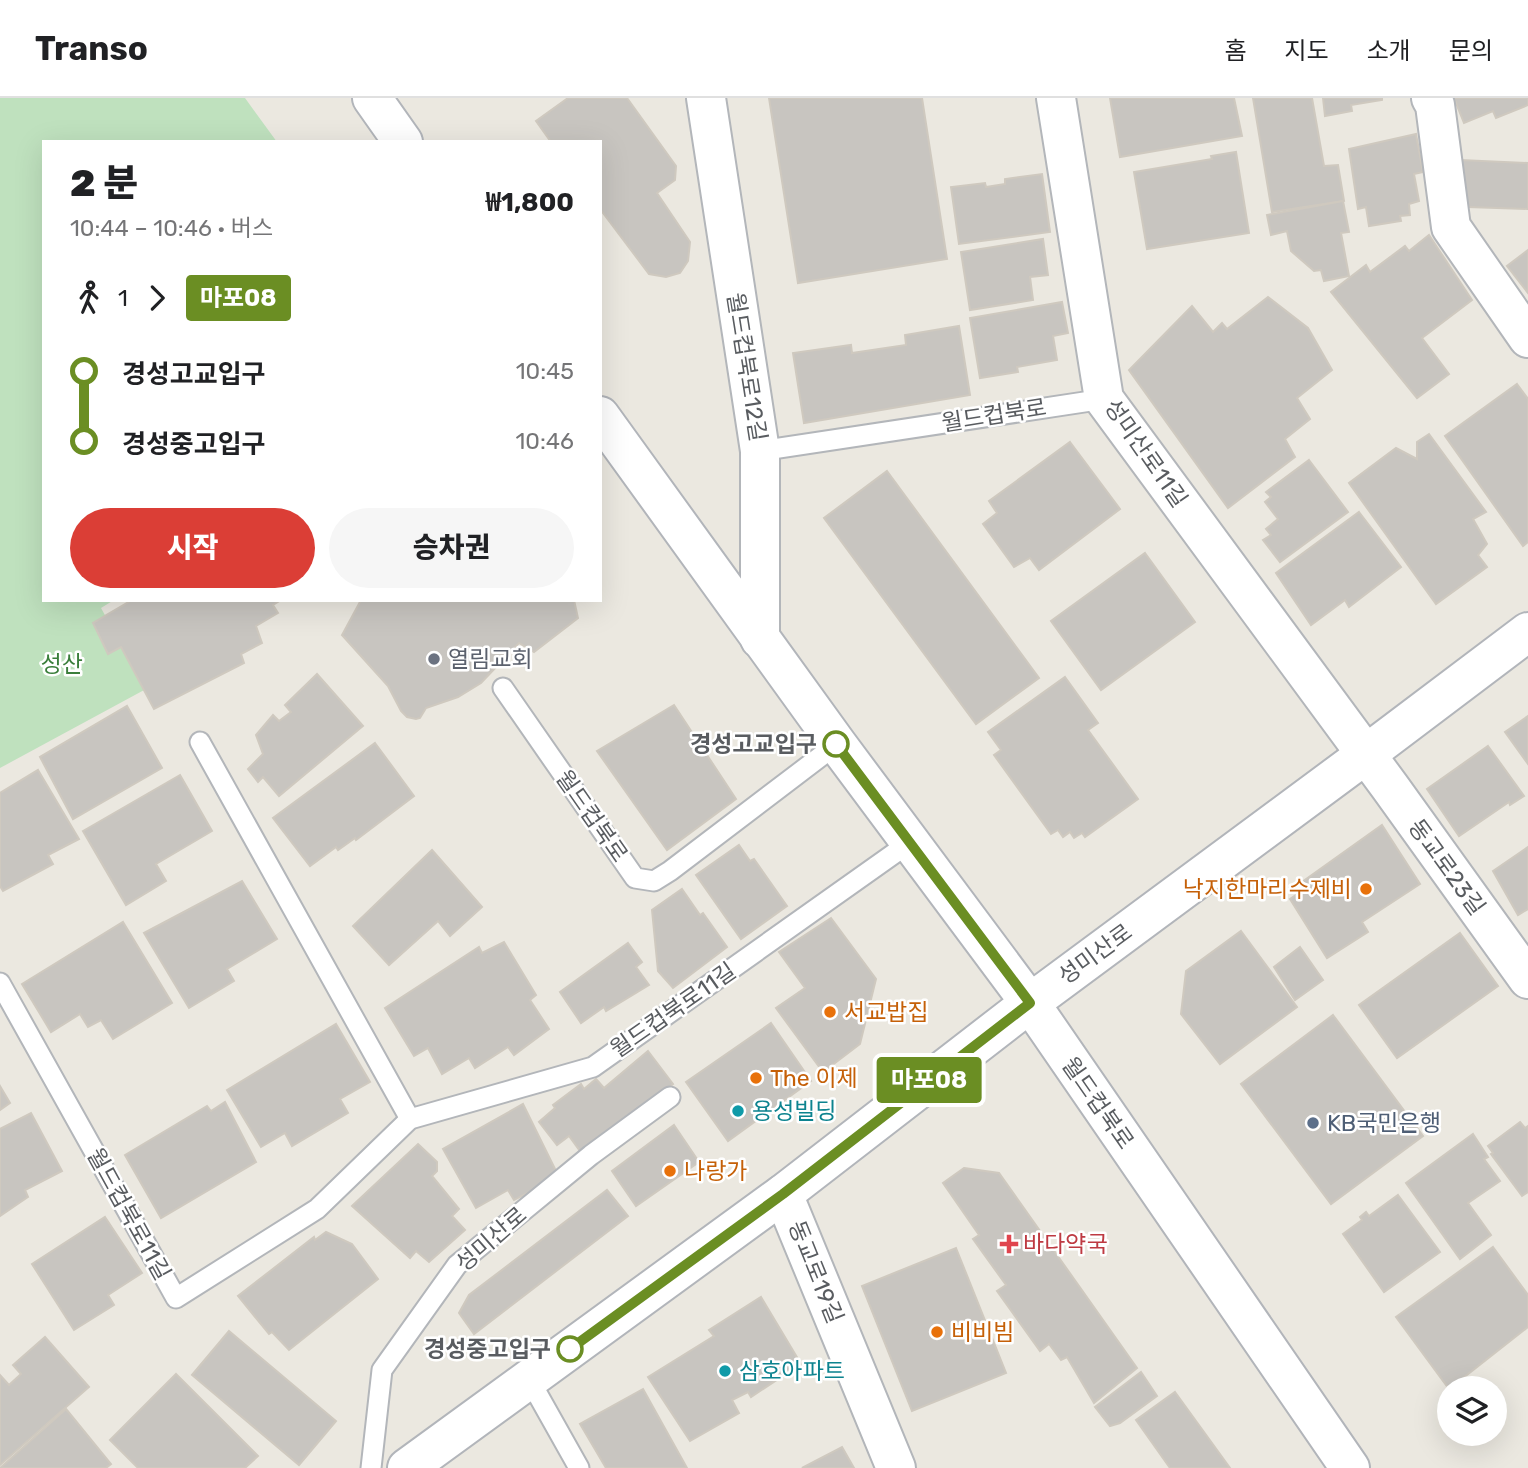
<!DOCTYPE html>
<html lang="ko">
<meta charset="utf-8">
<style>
:root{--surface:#fff;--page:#f6f6f6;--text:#202124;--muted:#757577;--line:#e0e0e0;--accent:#db3e36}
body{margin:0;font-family:Rubik,"Noto Sans KR",sans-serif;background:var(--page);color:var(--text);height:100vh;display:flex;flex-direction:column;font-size:26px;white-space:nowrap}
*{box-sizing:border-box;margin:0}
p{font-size:23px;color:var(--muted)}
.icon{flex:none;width:38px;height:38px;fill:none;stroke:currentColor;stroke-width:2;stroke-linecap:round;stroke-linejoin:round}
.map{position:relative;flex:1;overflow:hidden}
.sheet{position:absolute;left:42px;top:42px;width:560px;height:462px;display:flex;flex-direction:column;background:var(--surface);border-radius:0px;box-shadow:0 7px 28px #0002}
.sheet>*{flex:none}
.badge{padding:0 14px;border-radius:5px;font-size:24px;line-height:46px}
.fabs{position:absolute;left:1437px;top:1278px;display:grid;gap:14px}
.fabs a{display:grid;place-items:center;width:70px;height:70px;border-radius:50%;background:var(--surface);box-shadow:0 7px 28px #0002;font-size:35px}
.map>.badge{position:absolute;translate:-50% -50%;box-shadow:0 0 0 4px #fff}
.legs{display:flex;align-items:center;gap:10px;height:77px;padding:0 28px;font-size:23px}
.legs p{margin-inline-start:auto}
.overview{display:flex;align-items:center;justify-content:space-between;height:119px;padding:0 28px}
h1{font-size:38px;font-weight:800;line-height:52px}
.primary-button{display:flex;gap:14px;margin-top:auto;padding:14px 28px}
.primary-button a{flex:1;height:80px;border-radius:42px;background:var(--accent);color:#fff;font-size:28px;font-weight:800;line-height:80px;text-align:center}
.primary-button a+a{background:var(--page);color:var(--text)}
ul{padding:0 28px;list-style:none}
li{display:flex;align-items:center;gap:24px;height:70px;font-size:26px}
li i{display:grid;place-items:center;width:10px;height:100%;margin:0 9px;background:currentColor}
li i::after{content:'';width:18px;height:18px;margin:-9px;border:5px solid;border-radius:50%;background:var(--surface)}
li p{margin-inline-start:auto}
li:first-child i{background:linear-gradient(#0000 50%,currentColor 0)}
li:last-child i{background:linear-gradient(currentColor 50%,#0000 0)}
header{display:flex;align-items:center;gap:42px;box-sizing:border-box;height:98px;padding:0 35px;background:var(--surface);border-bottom:2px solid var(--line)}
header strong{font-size:33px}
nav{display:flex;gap:38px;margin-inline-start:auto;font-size:24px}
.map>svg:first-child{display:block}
</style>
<header>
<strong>Transo</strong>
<nav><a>홈</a><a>지도</a><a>소개</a><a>문의</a></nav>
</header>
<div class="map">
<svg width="1528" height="1370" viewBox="0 0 1528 1370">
<rect width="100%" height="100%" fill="#ebe8e0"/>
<polygon fill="#bfe1be" points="0,0 245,0 277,44 44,44 44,502 114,502 101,510 146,591 0,670"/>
<g fill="#c8c5c0" stroke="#cfc9bf" stroke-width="2">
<polygon points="568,0 627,0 676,68 675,82 657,95 690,144 688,163 680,175 666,179 649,176 600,111 600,44 551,44 536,23"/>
<polygon points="769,0 922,0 947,161 798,185"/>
<polygon points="1110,0 1234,0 1242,38 1120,59"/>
<polygon points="1253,0 1312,0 1324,68 1338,67 1344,103 1272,114"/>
<polygon points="1323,0 1382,0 1382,2 1351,7 1352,13 1325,18"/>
<polygon points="1454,0 1528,0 1528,7 1496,20 1493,13 1464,25"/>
<polygon points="1416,36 1423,74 1414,76 1419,103 1409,106 1410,117 1400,118 1401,123 1369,128 1366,109 1358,111 1349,51"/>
<polygon points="1236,54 1249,135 1147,151 1134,74 1212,61 1211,58"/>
<polygon points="1460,62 1528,65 1528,111 1468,109"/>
<polygon points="1042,76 1050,134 959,146 951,89 985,85 986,89 1005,86 1005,81"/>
<polygon points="1343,103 1349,134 1341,135 1349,178 1324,183 1321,172 1314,173 1291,153 1287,133 1271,137 1267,117"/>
<polygon points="1429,137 1472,202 1422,240 1449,276 1417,300 1331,194 1366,167 1370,174 1405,148 1409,153"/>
<polygon points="1043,141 1048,177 1030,179 1033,202 970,212 961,154"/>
<polygon points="1528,152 1528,195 1507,168"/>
<polygon points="1268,199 1308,230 1332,272 1297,300 1310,321 1285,341 1295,359 1228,410 1129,272 1192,208 1213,234 1222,225 1227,231"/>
<polygon points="1062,204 1068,235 1053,238 1057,262 1017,269 1018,274 980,280 970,220"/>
<polygon points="959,228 970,297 804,325 793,255 851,247 852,255 906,247 905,237"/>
<polygon points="1517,286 1528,301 1528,444 1523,448 1445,338"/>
<polygon points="1429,336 1486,414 1473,421 1487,446 1478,457 1487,469 1436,506 1349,385 1396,350 1417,361 1417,344"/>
<polygon points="1070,344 1120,411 1039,472 1030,460 1014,469 983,426 997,415 989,403"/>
<polygon points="1309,362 1348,414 1280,464 1263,442 1271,437 1266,431 1278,421 1265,404 1271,399 1266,394"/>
<polygon points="887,373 1039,580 976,626 824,420"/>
<polygon points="1359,414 1401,469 1349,509 1345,502 1311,527 1276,475"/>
<polygon points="1145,455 1195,524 1101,592 1051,523"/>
<polygon points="132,502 281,502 273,507 278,515 256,528 262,545 241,556 244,565 154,611 121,549 108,556 93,525"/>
<polygon points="361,502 574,502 578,520 534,554 519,545 481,585 458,599 426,610 420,620 416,621 407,619 401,613 388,588 342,537"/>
<polygon points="317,576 363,628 279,698 263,679 258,684 248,671 263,656 256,637 273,617 279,623 291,614 285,607"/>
<polygon points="1065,579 1098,625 1088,632 1138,701 1085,739 1082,735 1074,740 1070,734 1063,739 1058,732 1051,736 994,657 1001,652 988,634"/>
<polygon points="674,607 736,701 667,752 597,653"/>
<polygon points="127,608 162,670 73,721 40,659"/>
<polygon points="1528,618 1528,666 1505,634"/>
<polygon points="375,645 414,698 356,742 355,740 338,752 336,749 310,768 273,720"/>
<polygon points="1488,648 1524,698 1510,707 1509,704 1459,738 1427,691"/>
<polygon points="38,672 79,741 48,757 53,766 3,793 0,788 0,695"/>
<polygon points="180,677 212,733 156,766 166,783 126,807 83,733"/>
<polygon points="1382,727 1420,786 1362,824 1368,834 1327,860 1290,801 1306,790 1302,784"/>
<polygon points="739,747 750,763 754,761 787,808 741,841 696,777"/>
<polygon points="1528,749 1528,811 1518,817 1493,773"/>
<polygon points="432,752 482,809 450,838 438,823 389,867 353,828"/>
<polygon points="242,783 277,841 227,871 234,883 189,910 144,835"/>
<polygon points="682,791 700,817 703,815 727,849 673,890 658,873 652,812"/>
<polygon points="831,820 876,881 860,946 823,974 776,910 805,890 779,854"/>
<polygon points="123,824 172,905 113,941 101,922 88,929 80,916 51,934 22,886"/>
<polygon points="1241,833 1297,909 1220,966 1181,916 1186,873"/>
<polygon points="1460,835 1498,888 1397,960 1359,907"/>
<polygon points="504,844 536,897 530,902 549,931 514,957 508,949 475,970 469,960 442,976 428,950 414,958 385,910 479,849 482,855"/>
<polygon points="628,845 642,864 636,869 649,887 606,913 604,909 581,925 560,894"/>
<polygon points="1300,849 1323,882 1295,902 1274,869"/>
<polygon points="1333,917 1423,1038 1331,1106 1241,986"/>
<polygon points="771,925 811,983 728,1043 686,984"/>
<polygon points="336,926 370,984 340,1001 348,1015 292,1048 285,1035 261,1049 227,992"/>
<polygon points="648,953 673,986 597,1045 591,1045 580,1053 569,1038 557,1047 539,1024 555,1010 553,1007 581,986 584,991 596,981 604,990"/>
<polygon points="0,988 10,1005 0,1012"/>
<polygon points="225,1004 256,1064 161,1120 125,1057 207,1008 211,1013"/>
<polygon points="523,1006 559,1079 514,1102 508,1092 476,1110 443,1051"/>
<polygon points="31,1015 62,1073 25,1092 28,1099 0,1118 0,1031"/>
<polygon points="1520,1024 1525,1030 1528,1028 1528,1094 1522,1098 1491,1056 1493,1055 1488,1048"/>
<polygon points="674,1027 699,1064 636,1108 612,1073"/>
<polygon points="1473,1036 1488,1059 1484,1061 1500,1083 1468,1105 1491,1137 1460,1161 1406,1085"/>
<polygon points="418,1046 437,1064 437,1073 432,1078 459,1111 452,1118 465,1132 429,1164 416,1153 410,1160 352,1108"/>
<polygon points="964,1070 999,1075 1137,1270 1094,1305 1067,1259 1061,1262 1049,1246 1040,1253 997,1193 1006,1187 973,1141 979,1137 943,1085"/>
<polygon points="607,1092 628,1118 474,1236 459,1215 469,1197"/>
<polygon points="1398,1097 1440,1154 1384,1194 1343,1136 1362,1122 1360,1119 1366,1114 1369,1118"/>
<polygon points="105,1119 142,1175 108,1197 114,1207 74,1232 32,1166"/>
<polygon points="326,1134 352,1146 378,1181 289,1252 272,1234 269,1236 238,1198 314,1139 315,1142"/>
<polygon points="1493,1149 1528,1197 1528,1229 1449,1291 1396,1219"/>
<polygon points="956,1150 1006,1275 912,1313 862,1188"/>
<polygon points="761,1199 801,1266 751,1299 748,1294 732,1302 739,1315 690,1343 648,1279 714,1238 709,1232"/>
<polygon points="229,1233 336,1323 299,1367 192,1277"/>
<polygon points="45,1239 89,1289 0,1367 0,1277 9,1287 21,1276 13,1267"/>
<polygon points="1141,1274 1157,1298 1120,1325 1110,1328 1095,1309"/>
<polygon points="176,1276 258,1358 245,1370 138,1370 110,1342"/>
<polygon points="643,1291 687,1370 606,1370 580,1326"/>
<polygon points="1175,1294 1230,1370 1170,1370 1136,1322"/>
<polygon points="66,1311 111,1366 106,1370 0,1370"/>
<polygon points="842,1349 854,1370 802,1370"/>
</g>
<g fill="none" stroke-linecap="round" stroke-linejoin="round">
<defs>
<g id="lane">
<polyline points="760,353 1104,301"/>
<polyline points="503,590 635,780 654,783 670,773 837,646"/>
<polyline points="200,644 410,1021"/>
<polyline points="0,885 176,1200 317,1111 410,1021 593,969 909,745"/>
<polyline points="529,1281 579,1370"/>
<polyline points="371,1370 382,1272 457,1167 591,1057 670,999"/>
</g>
<g id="street">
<polyline points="706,0 760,353 760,541"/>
<polyline points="1056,0 1104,301 1390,689 1528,881"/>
<polyline points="1431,0 1435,7 1451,129 1528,240"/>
<polyline points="783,1096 896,1370"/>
</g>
<g id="secondary">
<polyline points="372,0 403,44"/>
<polyline points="600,318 837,646 1030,905 1350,1370"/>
<polyline points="407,1370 783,1096 1030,905 1365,657 1528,534"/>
</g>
</defs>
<use href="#lane" stroke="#b3b6ba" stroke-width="23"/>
<use href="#street" stroke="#b3b6ba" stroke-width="42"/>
<use href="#secondary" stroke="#b2b5ba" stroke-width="42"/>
<use href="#lane" stroke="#fff" stroke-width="19"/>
<use href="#street" stroke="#fff" stroke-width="38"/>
<use href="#secondary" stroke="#fff" stroke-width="38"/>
</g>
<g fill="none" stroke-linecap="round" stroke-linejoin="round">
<defs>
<polyline id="line-1" points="570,1251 783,1096 1030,905 836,646"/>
</defs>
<use href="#line-1" stroke="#fff" stroke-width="16"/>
<use href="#line-1" stroke="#6b8e23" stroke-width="10"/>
</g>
<circle fill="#6b7280" stroke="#fff" stroke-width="2.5" cx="434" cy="561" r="7"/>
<g fill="#fff" stroke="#6b8e23" stroke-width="3.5">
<circle cx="836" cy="646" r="12"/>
<circle cx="570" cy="1251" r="12"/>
</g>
<g fill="#e8710a" stroke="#fff" stroke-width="2.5">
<circle cx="1366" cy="791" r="7"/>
<circle cx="830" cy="914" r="7"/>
<circle cx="756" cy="980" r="7"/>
<circle cx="670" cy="1073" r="7"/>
<circle cx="937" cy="1234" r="7"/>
</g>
<g fill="#0f9aa8" stroke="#fff" stroke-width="2.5">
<circle cx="738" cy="1013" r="7"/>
<circle cx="725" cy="1273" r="7"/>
</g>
<circle fill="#5c6f8a" stroke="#fff" stroke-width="2.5" cx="1313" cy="1025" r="7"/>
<path fill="#e0444e" stroke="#fff" stroke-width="2.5" d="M1005.5 1135.5h7v7h7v7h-7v7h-7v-7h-7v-7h7z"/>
<g text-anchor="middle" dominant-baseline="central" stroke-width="5" stroke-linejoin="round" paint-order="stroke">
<g font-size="23" fill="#595c60" stroke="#fff">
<text transform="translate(747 269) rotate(81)">월드컵북로12길</text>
<text transform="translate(994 317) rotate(-9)">월드컵북로</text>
<text transform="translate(1146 355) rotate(55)">성미산로11길</text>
<text transform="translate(592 718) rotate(55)">월드컵북로</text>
<text transform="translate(1447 769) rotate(54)">동교로23길</text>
<text transform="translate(1095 856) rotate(-36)">성미산로</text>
<text transform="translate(673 912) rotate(-35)">월드컵북로11길</text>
<text transform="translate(1098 1005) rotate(55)">월드컵북로</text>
<text transform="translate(129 1116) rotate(61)">월드컵북로11길</text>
<text transform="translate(491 1141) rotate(-41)">성미산로</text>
<text transform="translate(816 1174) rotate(68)">동교로19길</text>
</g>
<g font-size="23" fill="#5b616d" stroke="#fff" text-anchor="start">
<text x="448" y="561">열림교회</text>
</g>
<g font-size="23" fill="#3a7e3b" stroke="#fff">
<text x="62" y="566">성산</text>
</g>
<g font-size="23" font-weight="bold" fill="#595c60" stroke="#fff" text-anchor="end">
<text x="817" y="646">경성고교입구</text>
<text x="551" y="1251">경성중고입구</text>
</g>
<g font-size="23" fill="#c56008" stroke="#fff" text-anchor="start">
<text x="1352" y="791" text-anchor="end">낙지한마리수제비</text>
<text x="844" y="914">서교밥집</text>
<text x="770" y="980">The 이제</text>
<text x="684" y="1073">나랑가</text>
<text x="951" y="1234">비비빔</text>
</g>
<g font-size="23" fill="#0d838f" stroke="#fff" text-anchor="start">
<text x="752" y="1013">용성빌딩</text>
<text x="739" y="1273">삼호아파트</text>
</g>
<g font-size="23" fill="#4e5e75" stroke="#fff" text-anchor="start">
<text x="1327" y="1025">KB국민은행</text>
</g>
<g font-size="23" fill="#be3a42" stroke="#fff" text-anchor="start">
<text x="1023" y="1146">바다약국</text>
</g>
</g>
</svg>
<div class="fabs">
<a><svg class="icon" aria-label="layers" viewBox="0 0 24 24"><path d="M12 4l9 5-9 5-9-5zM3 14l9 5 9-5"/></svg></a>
</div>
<b class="badge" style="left:929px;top:982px;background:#6b8e23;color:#fff">마포08</b>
<section class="sheet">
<div class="overview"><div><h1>2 분</h1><p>10:44 – 10:46 · 버스</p></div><b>₩1,800</b></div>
<div class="legs"><svg class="icon" aria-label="walk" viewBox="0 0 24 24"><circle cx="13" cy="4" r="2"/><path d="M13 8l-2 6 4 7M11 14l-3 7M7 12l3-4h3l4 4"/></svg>1<svg class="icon" aria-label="forward" viewBox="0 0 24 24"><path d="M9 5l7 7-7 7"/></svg><b class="badge" style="background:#6b8e23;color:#fff">마포08</b></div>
<ul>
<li><i style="color:#6b8e23"></i><b>경성고교입구</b><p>10:45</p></li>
<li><i style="color:#6b8e23"></i><b>경성중고입구</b><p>10:46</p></li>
</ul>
<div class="primary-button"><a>시작</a><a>승차권</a></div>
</section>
</div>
